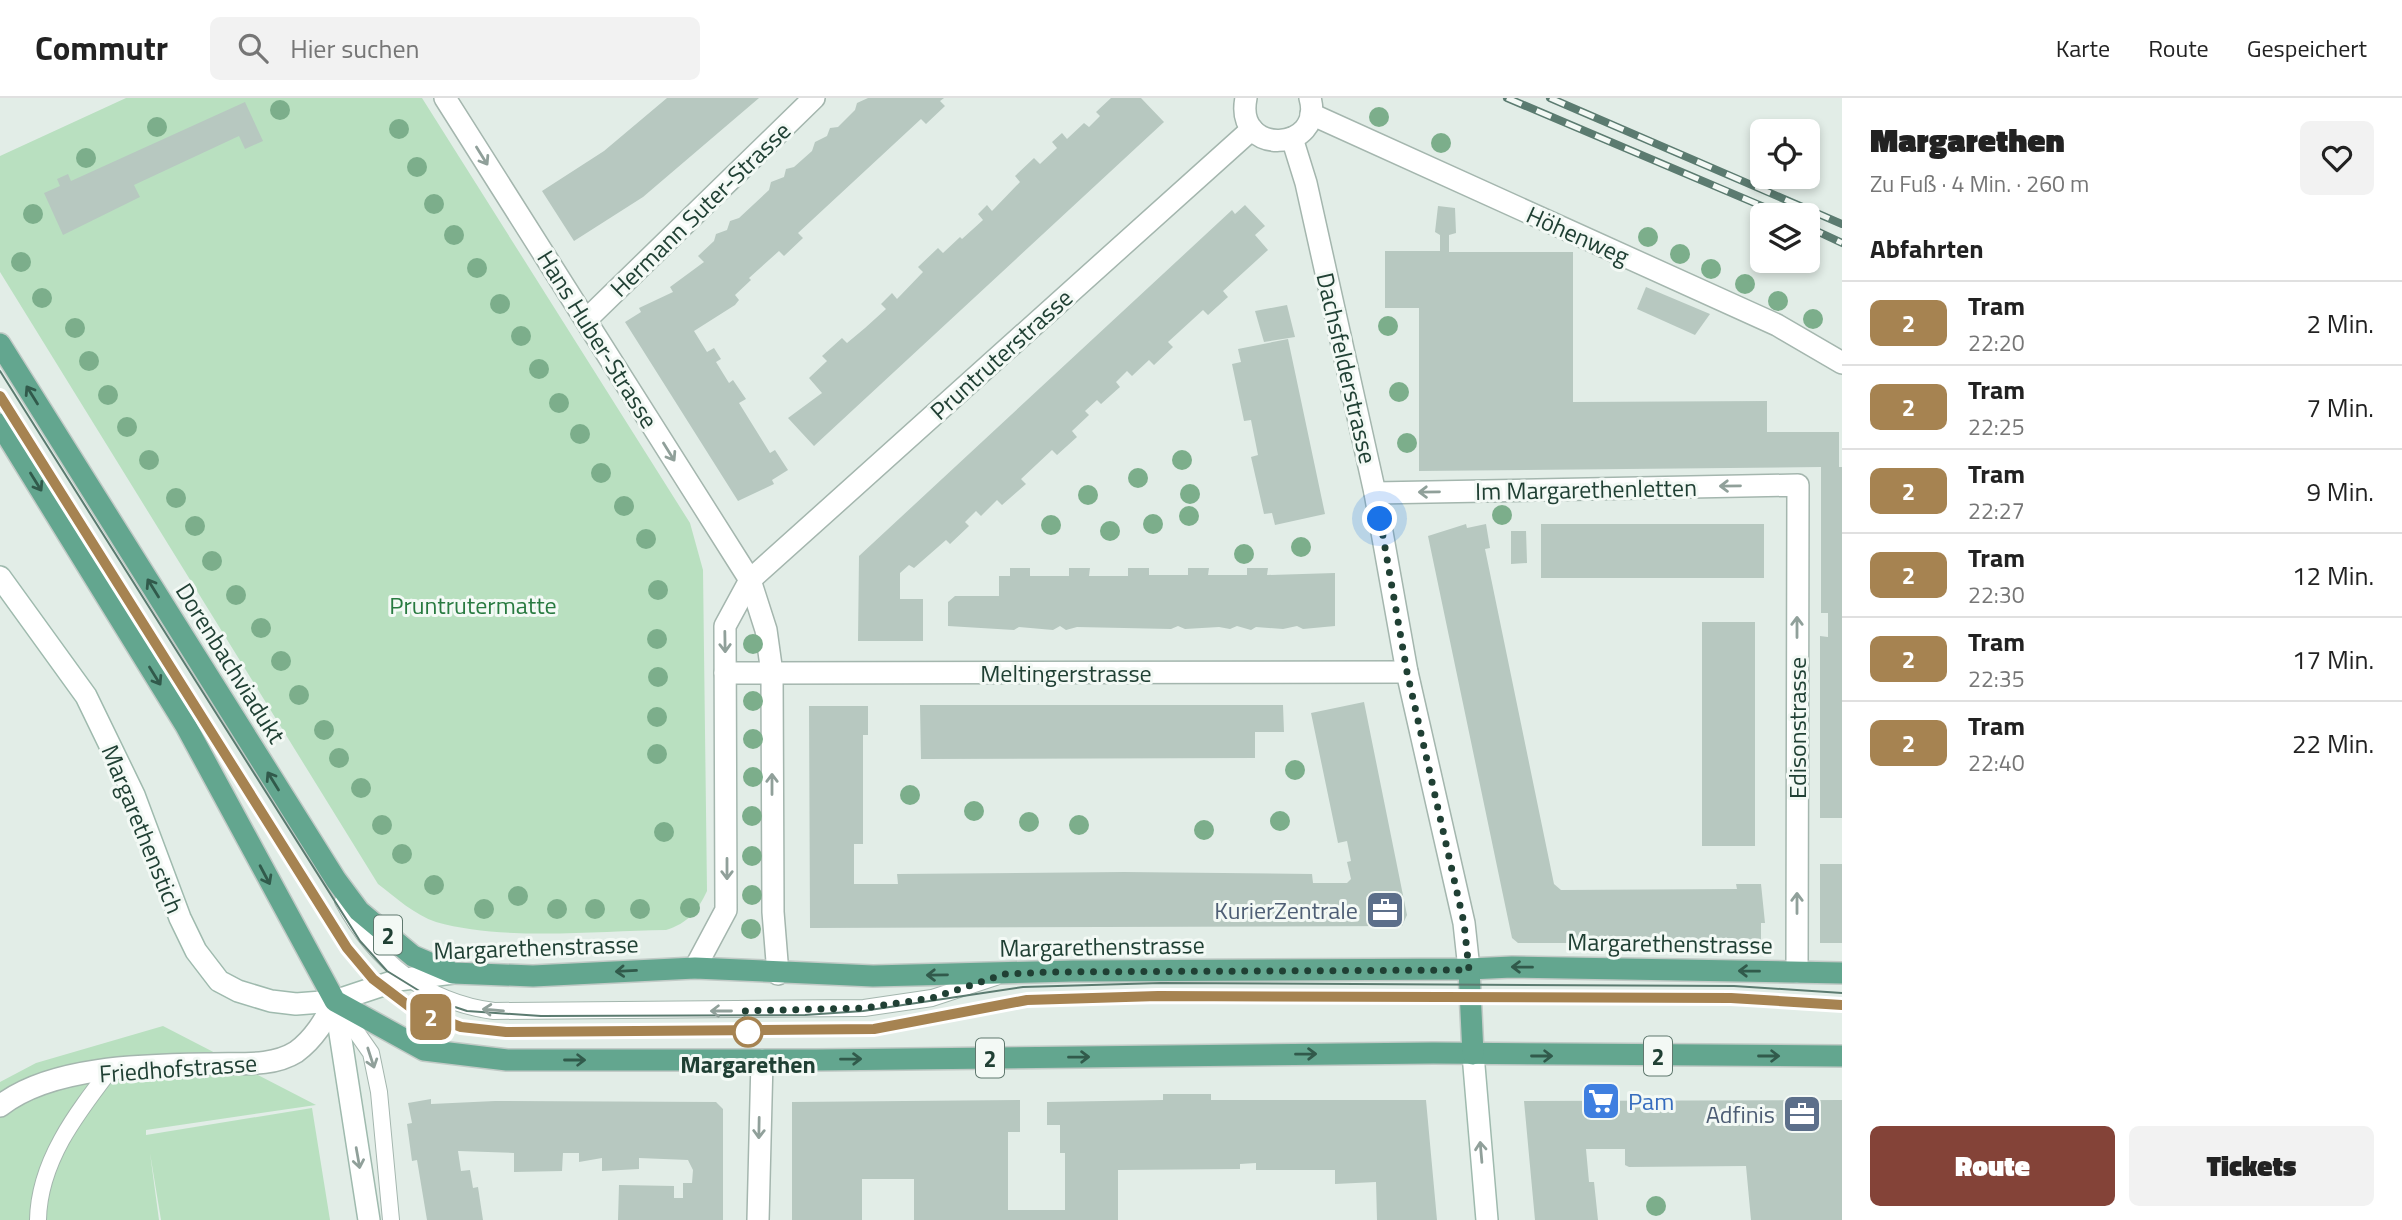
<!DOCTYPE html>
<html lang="de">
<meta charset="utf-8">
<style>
:root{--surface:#fff;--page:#f2f2f2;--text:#222;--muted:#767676;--line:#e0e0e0;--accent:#844338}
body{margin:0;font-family:"Titillium Web",sans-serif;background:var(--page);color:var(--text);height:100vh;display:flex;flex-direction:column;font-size:26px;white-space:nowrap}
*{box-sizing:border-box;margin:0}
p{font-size:23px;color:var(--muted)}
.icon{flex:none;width:38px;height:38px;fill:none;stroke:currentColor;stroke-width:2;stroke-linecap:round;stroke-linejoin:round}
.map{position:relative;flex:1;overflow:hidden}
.side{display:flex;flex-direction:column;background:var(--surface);width:560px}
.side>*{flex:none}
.badge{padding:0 14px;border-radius:10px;font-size:24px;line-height:46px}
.buttons{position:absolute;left:1750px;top:21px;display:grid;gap:14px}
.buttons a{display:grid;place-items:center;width:70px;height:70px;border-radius:10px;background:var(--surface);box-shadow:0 4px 10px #0003;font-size:35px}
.you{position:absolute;width:35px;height:35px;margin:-18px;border:5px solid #fff;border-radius:50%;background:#1a73e8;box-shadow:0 0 0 10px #1a73e833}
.map>.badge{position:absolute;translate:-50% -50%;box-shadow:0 0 0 4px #fff}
h2{padding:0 28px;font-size:26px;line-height:63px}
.round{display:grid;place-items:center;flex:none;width:74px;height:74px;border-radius:10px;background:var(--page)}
.head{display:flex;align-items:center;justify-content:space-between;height:119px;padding:0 28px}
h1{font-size:33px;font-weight:800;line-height:52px}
.action{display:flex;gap:14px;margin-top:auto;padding:14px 28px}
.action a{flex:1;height:80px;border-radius:10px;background:var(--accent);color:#fff;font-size:28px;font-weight:800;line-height:80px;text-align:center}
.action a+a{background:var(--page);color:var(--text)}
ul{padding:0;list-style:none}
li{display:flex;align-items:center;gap:21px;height:84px;padding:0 28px;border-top:2px solid var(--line)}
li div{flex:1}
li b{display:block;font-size:26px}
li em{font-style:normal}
li .badge{min-width:77px;font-weight:700;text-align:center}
header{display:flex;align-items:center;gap:42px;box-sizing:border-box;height:98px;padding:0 35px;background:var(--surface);border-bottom:2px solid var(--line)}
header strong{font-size:33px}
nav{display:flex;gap:38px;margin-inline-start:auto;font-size:24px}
.search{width:490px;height:63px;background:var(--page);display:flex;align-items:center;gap:18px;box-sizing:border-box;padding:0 24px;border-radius:10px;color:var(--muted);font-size:26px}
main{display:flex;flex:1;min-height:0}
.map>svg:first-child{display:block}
</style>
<header>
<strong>Commutr</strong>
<div class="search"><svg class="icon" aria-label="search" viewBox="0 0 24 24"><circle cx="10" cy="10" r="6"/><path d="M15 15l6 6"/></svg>Hier suchen</div>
<nav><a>Karte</a><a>Route</a><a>Gespeichert</a></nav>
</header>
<main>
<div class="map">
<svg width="1842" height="1122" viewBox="0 0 1842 1122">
<rect width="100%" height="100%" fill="#e2ede7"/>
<g fill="#b9e0c0">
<path d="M126,0H422L690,425L703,472L707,793C697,814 688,825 666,832C596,833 502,843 436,824C415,817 396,800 378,786L0,174V58Z"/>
<polygon points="163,928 316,1007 146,1032 146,1037 312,1010 330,1122 161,1122 150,1055 159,1122 0,1122 0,984 36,965"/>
</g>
<g fill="#b7c8c0">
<polygon points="667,0 759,0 643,99 574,143 542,93 604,53"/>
<polygon points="868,0 944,0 940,3 945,8 926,26 921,21 798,135 803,140 784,158 779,153 749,180 751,182 735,197 739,202 735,207 694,233 707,254 714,250 721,261 716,264 729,285 733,282 746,301 739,305 770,355 775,352 788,372 772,382 774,386 738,403 625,224 641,214 639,210 673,194 670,189 704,164 698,158 714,143 716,136 727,132 730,123 739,120 769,92 771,84 784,79 786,71 794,69 812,53 815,44 827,38 830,30 838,29 855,12 857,5"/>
<polygon points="1111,0 1141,0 1164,24 814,348 788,320 822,295 809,280 827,263 822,258 842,240 847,245 865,230 886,211 881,206 892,195 897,201 923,174 918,169 938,150 943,155 960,139 962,141 983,122 978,116 987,107 992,113 1020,84 1015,78 1034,60 1040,66 1057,50 1052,44 1062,35 1067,41 1084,25 1089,29 1100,18 1096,14"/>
<polygon points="245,4 263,43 245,51 239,38 134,87 140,99 63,137 44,95 60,88 57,81 68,76 71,83"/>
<polygon points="1245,107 1265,128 1255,137 1268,152 1223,193 1228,199 1208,217 1203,212 1168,244 1173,249 1154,267 1149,262 1132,278 1127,273 1116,284 1120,289 1101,306 1097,302 1085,313 1089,317 1072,333 1077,339 1057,357 1052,352 1021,381 1026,386 1002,407 997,402 981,418 976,413 965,424 969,428 950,446 946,442 914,470 909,467 900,475 900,501 923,501 923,543 858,543 859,458 1232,112 1235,116"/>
<polygon points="1438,108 1455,110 1456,135 1449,137 1449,154 1573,154 1573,304 1767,303 1767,334 1839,334 1839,369 1842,369 1842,720 1820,720 1820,538 1828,539 1828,515 1821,515 1821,369 1419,373 1419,210 1385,210 1385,153 1440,153 1440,137 1435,134"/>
<polygon points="1646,189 1710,216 1695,237 1637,211"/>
<polygon points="1287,207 1295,239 1264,244 1255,213"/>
<polygon points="1288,241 1325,416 1275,427 1272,415 1264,416 1251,359 1258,357 1251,322 1244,323 1232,266 1241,264 1238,251"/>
<polygon points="1466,426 1467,430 1486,426 1490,450 1485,451 1554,786 1561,792 1737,791 1736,786 1761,786 1765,825 1761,825 1761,845 1518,845 1512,840 1428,438"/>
<rect x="1541" y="426" width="223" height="54"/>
<polygon points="1511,433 1526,433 1527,465 1511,466"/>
<polygon points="1010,470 1030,470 1030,478 1069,478 1069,470 1090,470 1089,478 1128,478 1128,470 1149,470 1149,477 1188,477 1188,470 1209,470 1208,477 1247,477 1247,470 1268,470 1267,477 1335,475 1335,528 1303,531 1297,528 1283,531 1256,529 1251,532 1237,528 1230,531 1219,529 1185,531 1178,528 1171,531 1077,529 1066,532 1060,528 1053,532 1019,529 1014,532 948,528 948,504 955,498 999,498 999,478 1010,478"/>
<rect x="1702" y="524" width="53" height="224"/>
<polygon points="1364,604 1407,817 1402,828 810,830 809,608 868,608 868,637 863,637 863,746 854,746 854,786 898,786 897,776 1124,774 1312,776 1313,785 1347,785 1351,781 1347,764 1351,763 1347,743 1338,745 1311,615"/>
<polygon points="920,607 1283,607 1284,634 1255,634 1255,660 921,661"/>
<rect x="1820" y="766" width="22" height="79"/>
<polygon points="1163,996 1211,996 1211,1002 1426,1002 1437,1122 1377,1122 1376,1084 1335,1086 1335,1072 1256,1072 1256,1065 1240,1066 1240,1071 1118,1072 1118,1122 914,1122 914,1081 862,1081 862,1122 792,1122 792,1004 1020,1002 1020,1034 1008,1034 1008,1112 1065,1112 1065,1055 1060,1055 1060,1027 1047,1027 1047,1004 1163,1002"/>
<polygon points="431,1001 431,1006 495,1003 716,1004 723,1011 723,1122 618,1122 619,1087 674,1088 674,1100 683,1100 683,1085 692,1085 693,1072 688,1062 639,1060 639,1071 602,1073 602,1060 579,1064 579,1055 563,1055 562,1073 514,1074 514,1055 458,1053 461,1073 470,1072 473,1090 478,1089 483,1122 427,1122 417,1062 412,1063 407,1026 412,1025 408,1005"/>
<polygon points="1842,1002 1842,1122 1751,1122 1746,1068 1629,1069 1625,1067 1625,1051 1586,1051 1589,1084 1594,1084 1598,1122 1535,1122 1524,1003"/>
</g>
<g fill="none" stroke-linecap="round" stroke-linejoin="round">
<defs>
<g id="service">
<path d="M343,803C375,863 425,904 494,913L864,910L932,900L996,879"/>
<polyline points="336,905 371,955 379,994 391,1122"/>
<path d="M38,1122C39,1064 76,1016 110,972"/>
</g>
<g id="minor">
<polyline points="445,0 750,482 766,532 772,575 773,814 778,876"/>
<path d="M1246,0C1234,59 1325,54 1310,0"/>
<polyline points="1311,16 1777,227 1842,265"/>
<polyline points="1292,40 1306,85 1375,395 1407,574 1464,825 1469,871"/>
<polyline points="586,222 814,0"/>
<polyline points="1375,395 1798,387 1797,874"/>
<polyline points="725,575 1407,574"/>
<polyline points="695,870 726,812 725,528 750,482 1252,31"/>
<path d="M0,1008C52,967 149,967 212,966C240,965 272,969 296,954C314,941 325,922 335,903"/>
<polyline points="758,1122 762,962"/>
</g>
<g id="secondary">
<polyline points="0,479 86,598 134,697 180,820 196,853 219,883 238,893 271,903 296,906 335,903 398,882 453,875"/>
<polyline points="335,903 369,1122"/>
<polyline points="1473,956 1487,1122"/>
</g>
<g id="primary">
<polyline points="0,246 336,782 359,813 413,858 453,875 533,878 695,870 873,878 1073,873 1469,871 1512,869 1842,875"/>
<polyline points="0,326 186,628 335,903 424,952 507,962 817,962 1433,955 1842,958"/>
<polyline points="1469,871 1473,956"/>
</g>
</defs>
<use href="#service" stroke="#a4b6ae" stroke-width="18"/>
<use href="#minor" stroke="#a4b6ae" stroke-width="24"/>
<use href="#secondary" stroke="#9fbaae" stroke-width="24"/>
<use href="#primary" stroke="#c1cac6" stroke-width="24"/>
<use href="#service" stroke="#fff" stroke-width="16"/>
<use href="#minor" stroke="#fff" stroke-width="21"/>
<use href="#secondary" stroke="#fff" stroke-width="21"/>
<use href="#primary" stroke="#63a68f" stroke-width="21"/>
<g stroke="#5b7b70" stroke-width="2">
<polyline points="0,273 360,843 387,873 434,902 467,913 541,918 805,917 863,913 1023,889 1161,885 1734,888 1842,895"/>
<polyline points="0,298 347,850 373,881 410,909 461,929 506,934 874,931 1027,902 1158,898 1731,900 1842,907"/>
</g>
<defs>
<g id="rail">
<polyline points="1507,0 1783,117"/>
<polyline points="1550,0 1842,126"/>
<polyline points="1808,129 1842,145"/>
</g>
</defs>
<use href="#rail" stroke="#5b7b70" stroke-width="8"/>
<use href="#rail" stroke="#f3f9f5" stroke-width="5" stroke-dasharray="16" stroke-linecap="butt"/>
</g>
<g fill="#7cae8b">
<circle cx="280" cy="12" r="10"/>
<circle cx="1379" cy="19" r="10"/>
<circle cx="157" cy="29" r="10"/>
<circle cx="399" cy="31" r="10"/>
<circle cx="1441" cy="45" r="10"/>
<circle cx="86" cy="60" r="10"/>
<circle cx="417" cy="69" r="10"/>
<circle cx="434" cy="106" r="10"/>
<circle cx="33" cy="116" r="10"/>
<circle cx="454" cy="137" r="10"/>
<circle cx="1648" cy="139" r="10"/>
<circle cx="1680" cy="156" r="10"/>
<circle cx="21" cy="164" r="10"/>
<circle cx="477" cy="170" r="10"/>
<circle cx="1711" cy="171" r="10"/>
<circle cx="1745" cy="186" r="10"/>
<circle cx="42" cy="200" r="10"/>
<circle cx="1778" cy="203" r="10"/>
<circle cx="500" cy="206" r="10"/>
<circle cx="1813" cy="221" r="10"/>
<circle cx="1388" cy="228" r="10"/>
<circle cx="75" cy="230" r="10"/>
<circle cx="521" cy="238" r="10"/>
<circle cx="89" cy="263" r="10"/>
<circle cx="539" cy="271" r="10"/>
<circle cx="1399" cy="294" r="10"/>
<circle cx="108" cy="297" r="10"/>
<circle cx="559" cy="305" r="10"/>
<circle cx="127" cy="329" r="10"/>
<circle cx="580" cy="336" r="10"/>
<circle cx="1407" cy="345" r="10"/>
<circle cx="149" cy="362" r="10"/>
<circle cx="1182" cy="362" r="10"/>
<circle cx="601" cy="375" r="10"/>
<circle cx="1138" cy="380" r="10"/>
<circle cx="1190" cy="396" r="10"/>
<circle cx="1088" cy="397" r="10"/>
<circle cx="176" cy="400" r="10"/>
<circle cx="624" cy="408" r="10"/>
<circle cx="1502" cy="417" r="10"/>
<circle cx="1189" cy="418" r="10"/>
<circle cx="1153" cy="426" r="10"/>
<circle cx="1051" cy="427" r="10"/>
<circle cx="195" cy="428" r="10"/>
<circle cx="1110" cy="433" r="10"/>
<circle cx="646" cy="441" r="10"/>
<circle cx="1301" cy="449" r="10"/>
<circle cx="1244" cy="456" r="10"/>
<circle cx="212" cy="463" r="10"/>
<circle cx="658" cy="492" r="10"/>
<circle cx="236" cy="497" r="10"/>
<circle cx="261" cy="530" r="10"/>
<circle cx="657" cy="541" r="10"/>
<circle cx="753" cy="546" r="10"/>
<circle cx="281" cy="563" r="10"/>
<circle cx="658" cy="579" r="10"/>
<circle cx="299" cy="597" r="10"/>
<circle cx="753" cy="603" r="10"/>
<circle cx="657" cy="619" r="10"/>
<circle cx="324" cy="632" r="10"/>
<circle cx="753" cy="641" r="10"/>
<circle cx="657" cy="656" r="10"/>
<circle cx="339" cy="660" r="10"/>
<circle cx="1295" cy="672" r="10"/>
<circle cx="753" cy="679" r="10"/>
<circle cx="361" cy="690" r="10"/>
<circle cx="910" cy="697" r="10"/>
<circle cx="974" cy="713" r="10"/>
<circle cx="752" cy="718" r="10"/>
<circle cx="1280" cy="723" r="10"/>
<circle cx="1029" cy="724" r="10"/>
<circle cx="382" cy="727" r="10"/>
<circle cx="1079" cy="727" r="10"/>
<circle cx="1204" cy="732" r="10"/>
<circle cx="664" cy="734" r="10"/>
<circle cx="402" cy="756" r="10"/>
<circle cx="752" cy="758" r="10"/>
<circle cx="434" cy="787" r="10"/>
<circle cx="752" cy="797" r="10"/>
<circle cx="518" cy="798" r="10"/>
<circle cx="690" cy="810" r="10"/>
<circle cx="484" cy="811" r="10"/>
<circle cx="557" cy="811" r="10"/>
<circle cx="595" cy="811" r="10"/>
<circle cx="640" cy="811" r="10"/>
<circle cx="751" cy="831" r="10"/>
<circle cx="1656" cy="1108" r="10"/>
</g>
<defs><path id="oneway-shaft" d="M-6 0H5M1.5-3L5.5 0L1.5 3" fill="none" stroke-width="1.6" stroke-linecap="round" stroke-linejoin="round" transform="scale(1.75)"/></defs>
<g stroke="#90a09a">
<use href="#oneway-shaft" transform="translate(482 58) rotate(58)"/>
<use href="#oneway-shaft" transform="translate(669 354) rotate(58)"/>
<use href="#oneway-shaft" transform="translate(1730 388) rotate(179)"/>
<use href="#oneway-shaft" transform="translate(1429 394) rotate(179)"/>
<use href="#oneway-shaft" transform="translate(1797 529) rotate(-90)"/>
<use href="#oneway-shaft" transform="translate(725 544) rotate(89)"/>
<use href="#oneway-shaft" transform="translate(772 686) rotate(-90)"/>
<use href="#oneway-shaft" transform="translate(727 771) rotate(90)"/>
<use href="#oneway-shaft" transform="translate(1797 805) rotate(-90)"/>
<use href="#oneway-shaft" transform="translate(493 912) rotate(-175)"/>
<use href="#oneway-shaft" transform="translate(721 913) rotate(-180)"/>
<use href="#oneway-shaft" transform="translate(371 960) rotate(72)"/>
<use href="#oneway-shaft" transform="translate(759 1030) rotate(91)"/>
<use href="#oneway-shaft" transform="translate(1481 1054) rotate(-95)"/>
<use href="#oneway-shaft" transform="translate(358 1060) rotate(80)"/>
</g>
<g stroke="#315a4b">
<use href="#oneway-shaft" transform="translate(32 297) rotate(-122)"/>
<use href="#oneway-shaft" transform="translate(36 384) rotate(58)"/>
<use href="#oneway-shaft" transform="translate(153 490) rotate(-122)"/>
<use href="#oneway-shaft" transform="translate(155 578) rotate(58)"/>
<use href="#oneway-shaft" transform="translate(273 683) rotate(-122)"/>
<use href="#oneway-shaft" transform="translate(265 777) rotate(62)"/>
<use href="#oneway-shaft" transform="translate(1522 869) rotate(-179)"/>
<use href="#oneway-shaft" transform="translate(626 873) rotate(177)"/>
<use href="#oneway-shaft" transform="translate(1749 873) rotate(-179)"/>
<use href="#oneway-shaft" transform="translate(937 877) rotate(179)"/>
<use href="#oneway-shaft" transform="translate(1306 956) rotate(-1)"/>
<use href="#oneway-shaft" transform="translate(1542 958)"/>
<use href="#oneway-shaft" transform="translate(1769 958)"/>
<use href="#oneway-shaft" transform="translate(1079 959) rotate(-1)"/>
<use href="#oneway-shaft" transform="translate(851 961) rotate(-1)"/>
<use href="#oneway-shaft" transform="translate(575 962)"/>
</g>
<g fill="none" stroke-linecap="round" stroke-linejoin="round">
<defs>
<polyline id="line" points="0,298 347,850 373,881 410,909 461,929 506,934 874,931 1027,902 1158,898 1731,900 1842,907"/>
</defs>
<use href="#line" stroke="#fff" stroke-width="16"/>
<use href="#line" stroke="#a68351" stroke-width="10"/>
<polyline stroke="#204034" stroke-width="7" stroke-dasharray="0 12.6" points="748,934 742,913 864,910 932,900 1005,876 1051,874 1469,872 1464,825 1407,574 1380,421"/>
</g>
<defs>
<symbol id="office-square" viewBox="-11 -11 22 22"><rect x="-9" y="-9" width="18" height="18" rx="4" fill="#5c6f8a" stroke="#f3f9f5"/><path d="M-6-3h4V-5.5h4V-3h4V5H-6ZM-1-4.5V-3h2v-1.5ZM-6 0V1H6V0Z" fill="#fff"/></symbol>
<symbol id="supermarket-square" viewBox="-11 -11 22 22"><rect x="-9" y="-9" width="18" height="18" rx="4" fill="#3f7fe0" stroke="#f3f9f5"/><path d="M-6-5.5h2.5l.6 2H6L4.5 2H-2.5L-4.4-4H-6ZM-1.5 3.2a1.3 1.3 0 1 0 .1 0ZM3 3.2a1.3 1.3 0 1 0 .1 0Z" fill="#fff"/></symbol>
</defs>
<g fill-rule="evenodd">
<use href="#office-square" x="1363" y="790" width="44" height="44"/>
<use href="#supermarket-square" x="1579" y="981" width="44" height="44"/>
<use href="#office-square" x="1780" y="994" width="44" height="44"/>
</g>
<circle fill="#fff" stroke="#a68351" stroke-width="3.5" cx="748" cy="934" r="14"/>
<g text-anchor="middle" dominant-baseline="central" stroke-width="6" stroke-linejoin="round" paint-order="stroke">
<g fill="#f3f9f5" stroke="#5f786e" stroke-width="2">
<rect x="374" y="817.5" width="28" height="39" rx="5"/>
<rect x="1644" y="938.5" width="28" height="39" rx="5"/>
<rect x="976" y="940.5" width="28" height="39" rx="5"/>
</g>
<g font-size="23" font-weight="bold" fill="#204034">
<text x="388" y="837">2</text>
<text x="1658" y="958">2</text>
<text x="990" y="960">2</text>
</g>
<g font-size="24" fill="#204034" stroke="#f3f9f5">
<text transform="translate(700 111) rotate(-44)">Hermann Suter-Strasse</text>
<text transform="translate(1578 137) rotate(24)">Höhenweg</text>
<text transform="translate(598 241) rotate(58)">Hans Huber-Strasse</text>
<text transform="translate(1001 256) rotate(-42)">Pruntruterstrasse</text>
<text transform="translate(1347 270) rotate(77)">Dachsfelderstrasse</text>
<text transform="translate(1586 391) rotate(-1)">Im Margarethenletten</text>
<text transform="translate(231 565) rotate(58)">Dorenbachviadukt</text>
<text x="1066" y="575">Meltingerstrasse</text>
<text transform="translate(1797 630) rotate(-90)">Edisonstrasse</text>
<text transform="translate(143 731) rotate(68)">Margarethenstich</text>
<text transform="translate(1670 845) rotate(1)">Margarethenstrasse</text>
<text transform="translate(1102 848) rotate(-1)">Margarethenstrasse</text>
<text transform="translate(536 849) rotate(-2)">Margarethenstrasse</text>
<text transform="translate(178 970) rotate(-4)">Friedhofstrasse</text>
</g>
<g font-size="24" fill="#287a40" stroke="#f3f9f5">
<text x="473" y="507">Pruntrutermatte</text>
</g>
<g font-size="24" fill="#4e5e75" stroke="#f3f9f5" text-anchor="end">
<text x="1358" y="812">KurierZentrale</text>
<text x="1775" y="1016">Adfinis</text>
</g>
<g font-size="24" font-weight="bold" fill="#204034" stroke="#f3f9f5">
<text x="748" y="966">Margarethen</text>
</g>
<g font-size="24" fill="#366cbe" stroke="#f3f9f5" text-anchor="start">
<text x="1628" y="1003">Pam</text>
</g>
</g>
</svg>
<div class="buttons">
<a><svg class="icon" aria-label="locate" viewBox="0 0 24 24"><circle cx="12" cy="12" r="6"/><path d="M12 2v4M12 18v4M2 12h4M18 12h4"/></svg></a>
<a><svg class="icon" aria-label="layers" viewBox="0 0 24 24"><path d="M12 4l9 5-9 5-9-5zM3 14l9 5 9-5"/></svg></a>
</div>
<div class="you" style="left:1380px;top:421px"></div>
<b class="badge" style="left:431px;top:919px;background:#a68351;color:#fff">2</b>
</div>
<section class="side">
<div class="head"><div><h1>Margarethen</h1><p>Zu Fuß · 4 Min. · 260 m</p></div><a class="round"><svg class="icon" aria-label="heart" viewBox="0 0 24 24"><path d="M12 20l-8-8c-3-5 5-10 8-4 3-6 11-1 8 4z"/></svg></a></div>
<h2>Abfahrten</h2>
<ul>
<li><span class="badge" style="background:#a68351;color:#fff">2</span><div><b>Tram</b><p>22:20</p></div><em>2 Min.</em></li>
<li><span class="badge" style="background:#a68351;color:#fff">2</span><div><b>Tram</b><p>22:25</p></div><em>7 Min.</em></li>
<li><span class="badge" style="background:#a68351;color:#fff">2</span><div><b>Tram</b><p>22:27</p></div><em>9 Min.</em></li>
<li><span class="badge" style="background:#a68351;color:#fff">2</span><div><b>Tram</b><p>22:30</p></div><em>12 Min.</em></li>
<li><span class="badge" style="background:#a68351;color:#fff">2</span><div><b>Tram</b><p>22:35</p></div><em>17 Min.</em></li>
<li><span class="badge" style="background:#a68351;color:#fff">2</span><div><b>Tram</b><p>22:40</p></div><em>22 Min.</em></li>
</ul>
<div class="action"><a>Route</a><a>Tickets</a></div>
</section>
</main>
